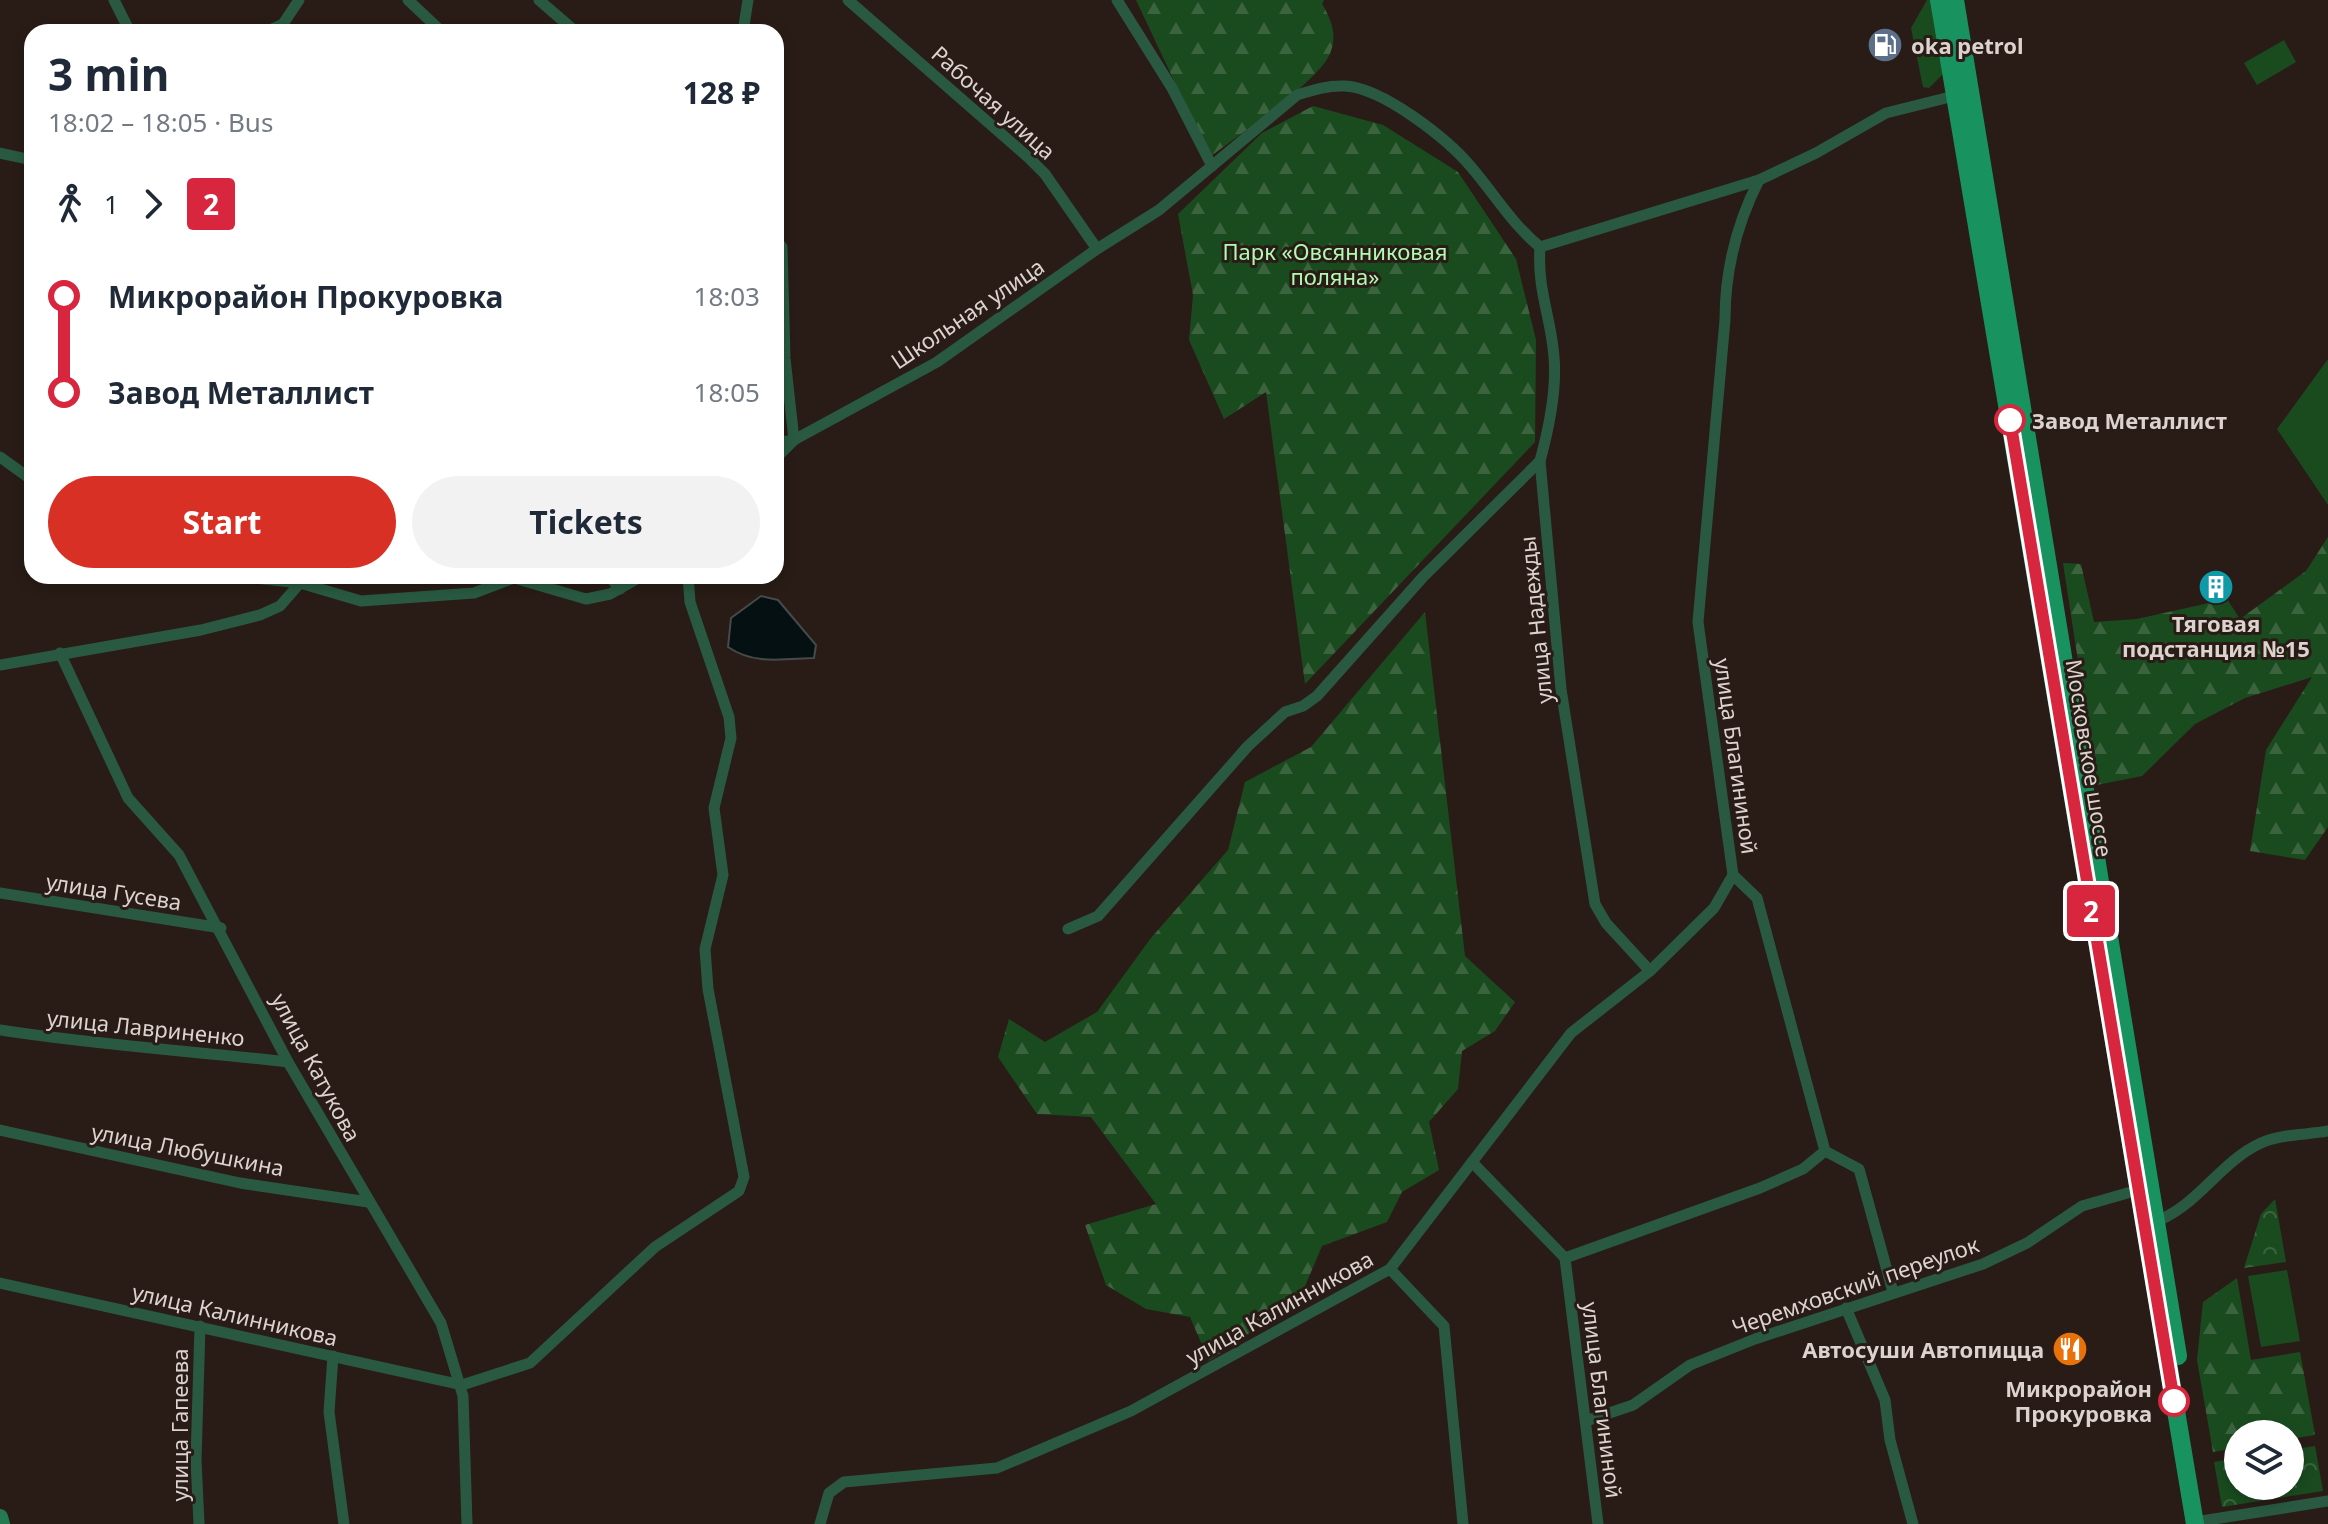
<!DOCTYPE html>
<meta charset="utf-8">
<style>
:root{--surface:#fff;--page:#f2f2f3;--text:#1f2937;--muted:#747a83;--accent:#d93025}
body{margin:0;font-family:"Noto Sans",sans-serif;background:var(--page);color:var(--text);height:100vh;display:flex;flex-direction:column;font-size:30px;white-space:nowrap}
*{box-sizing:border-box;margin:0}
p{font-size:26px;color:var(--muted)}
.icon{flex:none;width:44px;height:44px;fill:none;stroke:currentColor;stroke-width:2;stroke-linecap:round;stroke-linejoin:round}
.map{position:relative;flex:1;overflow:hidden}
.details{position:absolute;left:24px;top:24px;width:760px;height:560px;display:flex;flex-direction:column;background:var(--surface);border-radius:24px;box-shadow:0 4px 12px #0003}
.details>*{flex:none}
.badge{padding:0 16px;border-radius:6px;font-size:28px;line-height:52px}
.tools{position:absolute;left:2224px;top:1420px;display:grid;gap:16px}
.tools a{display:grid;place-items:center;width:80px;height:80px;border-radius:50%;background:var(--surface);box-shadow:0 4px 12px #0003;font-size:40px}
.map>.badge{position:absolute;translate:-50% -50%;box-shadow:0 0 0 4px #fff}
.legs{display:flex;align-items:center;gap:12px;height:88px;padding:0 24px;font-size:26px}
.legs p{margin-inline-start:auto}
.headline{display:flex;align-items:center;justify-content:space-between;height:136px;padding:0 24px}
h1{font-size:44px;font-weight:700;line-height:60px}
.cta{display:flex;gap:16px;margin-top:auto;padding:16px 24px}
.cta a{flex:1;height:92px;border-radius:48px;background:var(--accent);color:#fff;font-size:32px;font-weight:700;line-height:92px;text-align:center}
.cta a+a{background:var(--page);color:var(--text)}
ul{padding:0 24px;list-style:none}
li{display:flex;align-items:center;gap:28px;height:96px;font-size:30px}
li i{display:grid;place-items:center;width:12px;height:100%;margin:0 10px;background:currentColor}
li i::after{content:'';width:20px;height:20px;margin:-10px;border:6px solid;border-radius:50%;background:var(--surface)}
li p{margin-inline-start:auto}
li:first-child i{background:linear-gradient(#0000 50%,currentColor 0)}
li:last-child i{background:linear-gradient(currentColor 50%,#0000 0)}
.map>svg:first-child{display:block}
</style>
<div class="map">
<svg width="2328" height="1524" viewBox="0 0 2328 1524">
<defs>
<pattern id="forest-firs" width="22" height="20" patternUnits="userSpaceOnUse" patternTransform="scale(2)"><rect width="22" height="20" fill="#1a4b1f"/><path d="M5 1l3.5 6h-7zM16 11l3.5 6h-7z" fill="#3b643e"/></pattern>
<pattern id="park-crowns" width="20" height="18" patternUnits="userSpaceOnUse" patternTransform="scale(2)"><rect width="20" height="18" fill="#1a4b1f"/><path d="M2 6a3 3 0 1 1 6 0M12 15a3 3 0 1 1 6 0" fill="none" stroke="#3b643e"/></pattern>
</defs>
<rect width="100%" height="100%" fill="#291c16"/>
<g fill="#1a4b1f">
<polygon points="1927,0 1934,0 1945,72 1929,88 1923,87 1911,28"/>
<polygon points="2284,40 2296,62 2257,85 2244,63"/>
<polygon points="2328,359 2328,505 2277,429"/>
<polygon points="2287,1270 2300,1341 2261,1347 2248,1276"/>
</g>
<g fill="url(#forest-firs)">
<path d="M1136,0H1324L1322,4C1331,19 1337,34 1331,51C1322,80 1237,136 1210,157Z"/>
<polygon points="1313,106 1383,125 1458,172 1516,259 1536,340 1535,442 1305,684 1266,392 1224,419 1189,340 1193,295 1178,214 1262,133"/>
<polygon points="2328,537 2328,827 2305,860 2250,851 2266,750 2312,677 2245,698 2195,724 2142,776 2097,785 2063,563 2081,564 2094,622 2137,619 2227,599 2240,619 2306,571"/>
<polygon points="1425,612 1465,956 1515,1002 1495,1031 1462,1051 1458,1089 1429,1122 1439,1170 1402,1192 1387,1222 1322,1246 1300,1298 1209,1361 1190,1317 1146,1309 1106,1285 1085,1225 1156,1204 1091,1117 1037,1114 998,1057 1009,1019 1045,1042 1097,1012 1151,938 1228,850 1245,782 1311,747"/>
<polygon points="2237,1278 2251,1360 2300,1352 2315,1435 2290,1439 2290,1434 2238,1434 2238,1448 2213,1452 2197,1360 2203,1302"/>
</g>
<g fill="url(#park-crowns)">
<polygon points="2275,1199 2286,1262 2244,1268 2261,1214"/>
<polygon points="2315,1446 2323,1491 2222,1507 2214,1462 2238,1458 2238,1486 2290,1486 2290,1450"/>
</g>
<path fill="#051012" stroke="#464a4a" stroke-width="2" d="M761,596L778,600L816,645L814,658C783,659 754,665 728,647L731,618Z"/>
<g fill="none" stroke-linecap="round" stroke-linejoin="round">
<g stroke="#295a41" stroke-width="11">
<polyline points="114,0 130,32"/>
<polyline points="408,0 442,32"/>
<polyline points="539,0 576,32"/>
<polyline points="848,0 1029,158 1045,174 1097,249"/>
<polyline points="1117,0 1172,88 1212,166"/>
<polyline points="266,32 283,24 299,0"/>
<polyline points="743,32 748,0"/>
<polyline points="0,153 32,160"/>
<polyline points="776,241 782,247 785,358 794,440 776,443"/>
<path d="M1540,247C1537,291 1551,316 1554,357C1557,391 1549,428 1540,461L1561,689L1595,904L1606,923L1650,971"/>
<polyline points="1540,247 1759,180 1816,153 1886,113 1958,95"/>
<polyline points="0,457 32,480"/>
<path d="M776,458L794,440L937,362L1097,249L1159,210L1297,95C1313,90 1328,85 1345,86C1383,88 1448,139 1472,168C1495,195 1512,224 1540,247"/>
<polyline points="237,576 300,583"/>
<polyline points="609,576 620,589"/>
<polyline points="60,653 128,798 179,855 288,1062 441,1323 463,1396 467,1524"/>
<polyline points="0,665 201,630 260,615 280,606 300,583 361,601 474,593 514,578 586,599 610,594 642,576"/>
<polyline points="0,893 221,928"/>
<polyline points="1068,929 1098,916 1248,746 1285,712 1303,706 1317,696 1423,577 1540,461"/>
<path d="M0,1030C96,1045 192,1051 288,1062"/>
<polyline points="0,1130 240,1183 368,1202"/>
<polyline points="1825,1151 1859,1169 1893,1292"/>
<polyline points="1472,1162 1565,1258"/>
<path d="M2152,1223C2197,1208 2219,1162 2261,1143C2280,1134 2307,1135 2328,1131"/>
<polyline points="1390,1269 1444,1326 1463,1524"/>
<polyline points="0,1283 462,1385 530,1363 655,1247 739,1191 744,1177 708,989 705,949 723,875 714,808 731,738 729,717 690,602 688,576"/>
<polyline points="1846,1308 1885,1400 1890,1440 1913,1524"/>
<polyline points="333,1356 329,1412 344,1524"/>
<polyline points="1586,1421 1633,1405 1690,1365 1755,1339 1983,1264 2027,1243 2082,1206 2138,1190"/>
<polyline points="2195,1522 2328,1501"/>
<polyline points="199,1524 196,1460 200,1326"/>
<polyline points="820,1524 829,1493 844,1482 997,1468 1131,1411 1390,1269 1571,1033 1650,971 1714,908 1733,875"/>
<path d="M1598,1524L1565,1258L1760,1188L1803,1169L1825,1151L1757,898L1733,875L1698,622L1725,320C1725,270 1736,225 1759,180"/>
</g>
<polyline stroke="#257a52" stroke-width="16" points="0,1517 2,1524"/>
<g stroke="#189360" stroke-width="18">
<polyline points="1939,0 2195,1524"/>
<polyline points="1955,0 2178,1356"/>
</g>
</g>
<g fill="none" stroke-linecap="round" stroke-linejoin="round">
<defs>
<polyline id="line-1" points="2010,420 2174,1401"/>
</defs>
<use href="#line-1" stroke="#fff" stroke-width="18"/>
<use href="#line-1" stroke="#d7263d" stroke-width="12"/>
</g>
<defs>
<symbol id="fuel-disc" viewBox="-11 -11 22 22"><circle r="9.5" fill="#5c6f8a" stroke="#291c16"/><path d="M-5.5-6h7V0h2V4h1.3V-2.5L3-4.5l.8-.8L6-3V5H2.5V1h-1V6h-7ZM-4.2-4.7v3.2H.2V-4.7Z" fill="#fff"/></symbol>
<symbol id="building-disc" viewBox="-11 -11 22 22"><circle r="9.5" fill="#0f9aa8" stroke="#291c16"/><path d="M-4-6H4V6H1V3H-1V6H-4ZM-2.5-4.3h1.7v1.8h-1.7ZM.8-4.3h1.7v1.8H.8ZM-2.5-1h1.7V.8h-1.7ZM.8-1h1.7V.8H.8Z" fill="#fff"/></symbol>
<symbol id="restaurant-disc" viewBox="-11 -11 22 22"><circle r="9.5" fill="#e8710a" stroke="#291c16"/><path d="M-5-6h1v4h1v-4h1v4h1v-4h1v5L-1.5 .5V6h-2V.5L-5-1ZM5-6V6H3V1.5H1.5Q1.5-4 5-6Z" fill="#fff"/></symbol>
</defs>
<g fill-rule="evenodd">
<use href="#fuel-disc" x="1865" y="25" width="40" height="40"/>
<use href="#building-disc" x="2196" y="567" width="40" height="40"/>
<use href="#restaurant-disc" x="2050" y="1329" width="40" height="40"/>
</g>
<g fill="#fff" stroke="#d7263d" stroke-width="4">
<circle cx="2010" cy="420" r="14"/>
<circle cx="2174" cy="1401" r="14"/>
</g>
<g text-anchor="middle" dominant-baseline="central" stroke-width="6" stroke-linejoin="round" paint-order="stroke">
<g font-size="22" font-weight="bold" fill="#dcd3ce" stroke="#291c16" text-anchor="start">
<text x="1911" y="45">oka petrol</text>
<text x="2216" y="623" text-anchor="middle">Тяговая<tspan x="2216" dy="25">подстанция №15</tspan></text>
<text x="2044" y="1349" text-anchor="end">Автосуши Автопицца</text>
</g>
<g font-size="22" fill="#dcd3ce" stroke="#291c16">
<text transform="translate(994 102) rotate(42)">Рабочая улица</text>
<text transform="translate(967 313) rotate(-34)">Школьная улица</text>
<text transform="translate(1535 620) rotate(-96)">улица Надежды</text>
<text transform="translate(1737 756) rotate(82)">улица Благининой</text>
<text transform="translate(2090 758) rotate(81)">Московское шоссе</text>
<text transform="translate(114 891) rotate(9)">улица Гусева</text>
<text transform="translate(146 1027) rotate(6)">улица Лавриненко</text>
<text transform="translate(317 1067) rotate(62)">улица Катукова</text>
<text transform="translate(188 1149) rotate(11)">улица Любушкина</text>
<text transform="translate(1855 1285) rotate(-19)">Черемховский переулок</text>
<text transform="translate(1279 1307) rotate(-29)">улица Калинникова</text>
<text transform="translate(235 1314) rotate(13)">улица Калинникова</text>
<text transform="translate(1603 1400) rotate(83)">улица Благининой</text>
<text transform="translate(179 1425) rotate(-90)">улица Гапеева</text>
</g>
<g font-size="22" fill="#b0fab2" stroke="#291c16">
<text x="1335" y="251">Парк «Овсянниковая<tspan x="1335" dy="25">поляна»</tspan></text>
</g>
<g font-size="22" font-weight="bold" fill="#dcd3ce" stroke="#291c16" text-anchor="start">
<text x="2032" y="420">Завод Металлист</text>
<text x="2152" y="1388" text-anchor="end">Микрорайон<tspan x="2152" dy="25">Прокуровка</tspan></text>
</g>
</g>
</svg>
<div class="tools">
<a><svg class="icon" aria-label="layers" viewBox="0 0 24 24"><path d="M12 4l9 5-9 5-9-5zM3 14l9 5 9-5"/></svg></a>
</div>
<b class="badge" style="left:2091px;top:911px;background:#d7263d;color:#fff">2</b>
<section class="details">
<div class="headline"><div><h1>3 min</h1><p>18:02 – 18:05 · Bus</p></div><b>128 ₽</b></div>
<div class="legs"><svg class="icon" aria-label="walk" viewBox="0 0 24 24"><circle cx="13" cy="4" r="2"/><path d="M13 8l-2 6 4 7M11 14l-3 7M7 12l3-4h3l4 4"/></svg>1<svg class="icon" aria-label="forward" viewBox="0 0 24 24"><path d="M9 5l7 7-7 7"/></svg><b class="badge" style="background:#d7263d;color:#fff">2</b></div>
<ul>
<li><i style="color:#d7263d"></i><b>Микрорайон Прокуровка</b><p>18:03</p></li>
<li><i style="color:#d7263d"></i><b>Завод Металлист</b><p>18:05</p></li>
</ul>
<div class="cta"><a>Start</a><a>Tickets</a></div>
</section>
</div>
